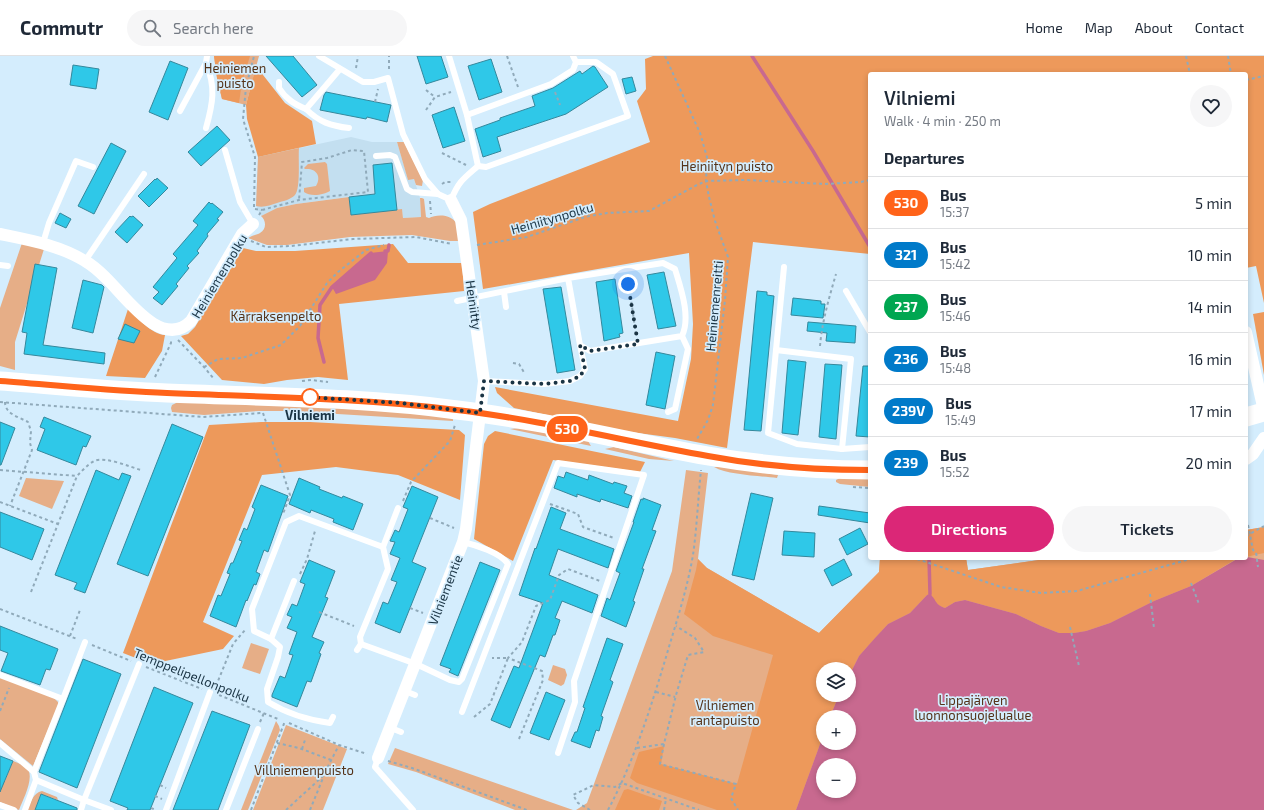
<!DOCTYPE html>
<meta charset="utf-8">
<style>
:root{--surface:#fff;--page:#f6f6f7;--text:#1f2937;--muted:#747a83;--line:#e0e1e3;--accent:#db2777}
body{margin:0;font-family:"Exo 2",sans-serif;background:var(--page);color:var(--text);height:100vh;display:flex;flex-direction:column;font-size:15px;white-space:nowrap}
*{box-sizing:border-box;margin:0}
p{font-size:13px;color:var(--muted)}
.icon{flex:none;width:22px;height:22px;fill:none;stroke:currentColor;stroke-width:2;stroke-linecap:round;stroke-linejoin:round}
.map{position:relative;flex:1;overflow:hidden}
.panel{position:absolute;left:868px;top:16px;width:380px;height:488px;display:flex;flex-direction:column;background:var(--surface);border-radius:4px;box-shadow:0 2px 6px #0003}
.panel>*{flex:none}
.badge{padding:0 8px;border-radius:13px;font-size:14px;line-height:26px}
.controls{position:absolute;left:816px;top:606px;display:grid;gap:8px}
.controls a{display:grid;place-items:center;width:40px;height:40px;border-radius:50%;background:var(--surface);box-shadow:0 2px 6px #0003;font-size:20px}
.you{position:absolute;width:20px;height:20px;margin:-10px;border:3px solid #fff;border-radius:50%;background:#1a73e8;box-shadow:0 0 0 6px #1a73e833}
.map>.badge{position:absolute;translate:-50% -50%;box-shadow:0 0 0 2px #fff}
h2{padding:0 16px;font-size:15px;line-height:36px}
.round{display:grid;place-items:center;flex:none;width:42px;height:42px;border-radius:21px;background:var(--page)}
.overview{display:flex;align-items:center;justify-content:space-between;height:68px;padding:0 16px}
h1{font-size:19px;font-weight:600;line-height:30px}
.button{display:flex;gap:8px;margin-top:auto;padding:8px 16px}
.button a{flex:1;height:46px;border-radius:24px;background:var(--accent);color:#fff;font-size:16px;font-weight:600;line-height:46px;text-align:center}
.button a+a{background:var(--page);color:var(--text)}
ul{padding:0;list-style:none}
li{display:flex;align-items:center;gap:12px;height:52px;padding:0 16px;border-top:1px solid var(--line)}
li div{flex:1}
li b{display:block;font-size:15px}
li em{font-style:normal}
li .badge{min-width:44px;font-weight:700;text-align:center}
header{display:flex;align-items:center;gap:24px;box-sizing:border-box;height:56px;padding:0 20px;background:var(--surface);border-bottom:1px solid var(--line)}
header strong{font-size:19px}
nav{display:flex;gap:22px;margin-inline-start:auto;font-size:14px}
.search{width:280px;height:36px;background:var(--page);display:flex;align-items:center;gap:10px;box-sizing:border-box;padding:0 14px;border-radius:22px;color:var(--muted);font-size:15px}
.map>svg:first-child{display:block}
</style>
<header>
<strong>Commutr</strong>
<div class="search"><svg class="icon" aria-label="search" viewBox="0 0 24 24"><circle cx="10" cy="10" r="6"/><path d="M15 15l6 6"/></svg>Search here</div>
<nav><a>Home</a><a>Map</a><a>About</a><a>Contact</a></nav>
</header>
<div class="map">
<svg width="1264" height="754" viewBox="0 0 1264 754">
<rect width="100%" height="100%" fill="#d4edfd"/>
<polygon fill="#c3dff0" points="351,81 372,86 397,86 408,123 414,123 420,142 421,161 403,162 402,154 351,159 348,141 296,148 277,152 261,160 256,150 258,101"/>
<g fill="#e6ae87" fill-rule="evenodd">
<polygon points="214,0 259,0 246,49 222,43 217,22"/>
<polygon points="397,86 404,86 423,124 422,130 416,129 414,123 408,124"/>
<path d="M299,92C298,102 301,132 295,139C290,144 283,145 277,147C270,149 264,152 256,150L258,101Z"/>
<path d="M325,106L327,108L330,135C324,139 310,141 304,136V132L316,130C322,120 316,112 305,113L304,112L308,108Z"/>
<path d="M349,141L351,159L402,153L403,162L421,161L420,142H422L424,143L426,161L429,162C437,158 453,158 457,169C459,173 459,180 459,185H450L412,179L380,180L350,181L287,189H267L248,182C252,179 257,179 260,177C267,173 266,164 261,160L277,152L296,148Z"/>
<polygon points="22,187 44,193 15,286 15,314 0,310 0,252"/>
<polygon points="178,346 317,349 453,361 453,365 288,355 259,355 204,359 172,356 171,352 172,349"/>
<polygon points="520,372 588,385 591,390 510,373"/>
<polygon points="614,391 674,405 649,403 605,393"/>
<path d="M714,411H725L778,419L777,422C761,420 728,419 714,411Z"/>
<path d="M686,414L708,417L698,503L707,512L819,577L879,516L880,502H966L968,514L1053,502H1246V474L1264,471V754H576L587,747L672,515ZM823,613H849V639H823ZM823,661H849V687H823ZM823,709H849V735H823Z"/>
<polygon points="26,422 64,425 52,453 19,440"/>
<polygon points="840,422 870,423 870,431 840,428 836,426 836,424"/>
<polygon points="251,587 269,593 260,618 242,612"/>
<polygon points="553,609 565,613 567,619 564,628 561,630 548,624"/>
<polygon points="0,621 54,642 58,646 58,650 33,710 0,683"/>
<polygon points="276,665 279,670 280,674 248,754 241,754"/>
<polygon points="286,669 347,693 323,754 253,754"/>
<polygon points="395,692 573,754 515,754 416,716 388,708"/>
<path d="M13,705C17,707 22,708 25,710C37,718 23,743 19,754L0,746V723L5,725Z"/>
<path d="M42,735L57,741L58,744L41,738L35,754H27C31,746 33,737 42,735Z"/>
</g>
<g fill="#ed995b">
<polygon points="214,0 250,0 242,26 239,47 222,43 217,22"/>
<polygon points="653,0 1264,0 1264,247 1256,210 1246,212 1246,18 870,18 870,198 753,186 727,392 675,382 623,375 514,352 497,337 495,331 678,365 691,303 693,268 689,197 483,233 473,156 490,148 650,86 637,45 646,33 645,3"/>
<polygon points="256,10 285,47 312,65 316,88 258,101 247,63 246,49"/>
<polygon points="393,188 408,207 462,207 464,235 339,248 348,324 318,321 287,324 264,328 222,324 181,280 188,278 195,271 243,192 256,195 295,195"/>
<path d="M128,253C138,262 151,278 165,279L162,295L145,322L106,320Z"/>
<polygon points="1264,256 1264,319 1253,258"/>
<polygon points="261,366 310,366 459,374 465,379 460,444 398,419 336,411 262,419 203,566 234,580 223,593 151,608 123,597 209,369"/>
<polygon points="495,375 645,406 640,416 553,404 513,505 474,483 484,388 488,380"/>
<polygon points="1264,471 1264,497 1246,501 1246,474"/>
<path d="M880,502H966L968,514L1053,502H1242L1236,503L1191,530L1154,545L1110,567L1086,575L1074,577H1059L1041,570L1016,558L965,544L955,546L945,552C938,550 935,547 932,540L927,539L910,557L888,568L859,600L849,620V613H823V639H839L830,661H823V680L796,754H717L637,727L630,722L639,696L664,690L661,708L737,728L773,599L713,580L684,558L696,514L698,503L707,512L819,577L879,516Z"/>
<polygon points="628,733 662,745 659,754 615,754 624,734"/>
</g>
<g fill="#c8698f" fill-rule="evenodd">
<polygon points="388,195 387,207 375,224 336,238 332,231 370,197"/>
<path d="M1247,501L1264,504V754H796L823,680V687H849V661H830L839,639H849V620L859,600L875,582L888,568L910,557L927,539L930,538C937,544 934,548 945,552L955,546L965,544L1016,558L1041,570L1059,577H1074L1086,575L1110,567L1154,545L1191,530L1237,503ZM823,709H849V735H823Z"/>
</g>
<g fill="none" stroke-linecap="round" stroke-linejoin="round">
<g stroke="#c8698f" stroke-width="3.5">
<polyline points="752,0 813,95 870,191"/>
<polyline points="385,195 388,195 389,189"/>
<polyline points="324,306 318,282 320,249 332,231 371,197"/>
<polyline points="929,502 930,538"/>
</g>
</g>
<g fill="#2fc8e8" stroke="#35889c">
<polygon points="266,0 293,0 317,29 302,41"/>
<polygon points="417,0 441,0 448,21 426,28"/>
<polygon points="491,3 502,36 479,44 468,10"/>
<polygon points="170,5 188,12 168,64 149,56"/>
<polygon points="73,9 99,13 96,33 70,29"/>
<polygon points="593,10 595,11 608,31 566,58 497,81 501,95 483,101 475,73 500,64 500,62 535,50 532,40 553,32 580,15 582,18"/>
<polygon points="632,21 636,35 626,38 622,23"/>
<polygon points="326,36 391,49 387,66 367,61 366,63 320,54 324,39"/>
<polygon points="454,51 465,85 443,92 432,59"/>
<polygon points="217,70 230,84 201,110 188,96"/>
<polygon points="111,87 126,95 94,158 78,150"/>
<polygon points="392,107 397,154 351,159 349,141 375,138 373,109"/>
<polygon points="157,122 168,132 149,151 138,140 155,123 156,124"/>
<polygon points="209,146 211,148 212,147 223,156 217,163 219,164 207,178 208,180 197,195 199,197 187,210 189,212 176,228 178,230 162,249 153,242 159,236 153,231 177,202 173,198 198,169 193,165"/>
<polygon points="60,157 71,163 66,172 55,167"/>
<polygon points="130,160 131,161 133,160 143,169 127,187 115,176"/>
<polygon points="35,208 57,212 43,289 105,297 104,308 24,298 27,277 22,276"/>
<polygon points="664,216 676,270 658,273 647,219"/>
<polygon points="615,223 623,277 619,278 620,281 604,285 596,226"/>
<polygon points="83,224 102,229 104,231 93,277 72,272"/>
<polygon points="561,231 575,314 557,317 543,233"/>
<polygon points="757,235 767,236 767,239 774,240 761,375 744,374"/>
<polygon points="793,242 821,245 821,248 825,248 823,262 791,259"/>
<polygon points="808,266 856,270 855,287 826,285 827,277 807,275"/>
<polygon points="125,268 140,275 134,287 118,283"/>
<polygon points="656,296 675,300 665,353 646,349"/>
<polygon points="788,304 806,306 798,379 782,377"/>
<polygon points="825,308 842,309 836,383 819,381"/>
<polygon points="863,310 870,310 870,381 856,380"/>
<polygon points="44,361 91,380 86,391 83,390 76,409 37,394 45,373 40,371"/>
<polygon points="0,366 15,372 1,409 0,409"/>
<polygon points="172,368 203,381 148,520 117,508"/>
<polygon points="96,414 119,424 122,417 131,420 85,537 74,533 77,527 55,519"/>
<polygon points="566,416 588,424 589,419 613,428 614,426 627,430 624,437 632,440 628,452 601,443 600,446 577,438 577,441 554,432 558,420 564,422"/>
<polygon points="299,422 320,431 319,433 342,442 343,440 363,448 353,474 333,466 334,463 311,454 310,457 289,448"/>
<polygon points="261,429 288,440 268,496 264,494 256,516 260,518 256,529 254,528 247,545 246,544 236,571 210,560 218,539 221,540 230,518 227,517 231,507 233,507 242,485 239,484 244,472 247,474 255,453 252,451"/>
<polygon points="412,430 438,441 412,506 426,512 400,577 375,567 383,546 388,548 397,526 391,524 400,502 390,498 395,486 390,485 395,474 399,476 408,453 403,451"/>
<polygon points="751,437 773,442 754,524 732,519"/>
<polygon points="643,442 661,449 652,474 656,475 642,513 644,513 633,545 635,546 626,571 601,560 607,542 610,544 620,517 616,515 634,466 633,466 641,443 643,444"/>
<polygon points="819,450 870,457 870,467 818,459"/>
<polygon points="551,451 566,457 560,473 614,493 608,512 558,493 549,519 598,539 592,557 562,545 555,562 560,564 555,579 553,579 545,601 540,599 510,672 491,664 514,610 519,612 543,547 519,539 535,492 536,493"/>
<polygon points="0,456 44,473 32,504 0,491"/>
<polygon points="860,472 868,488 847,499 839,483"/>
<polygon points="784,475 815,477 814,501 782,499"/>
<polygon points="844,503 852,519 832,530 824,514"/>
<polygon points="309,504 335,515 325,541 328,542 312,581 324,586 319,597 321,598 311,626 307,625 297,651 272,641 272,639 280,620 285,622 293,599 289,598 297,576 287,572 292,561 287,559 292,548 297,550 305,528 300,526"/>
<polygon points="480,506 500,514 458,620 449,616 451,613 440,609"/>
<polygon points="0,570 58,593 50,614 46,613 40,629 1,615 8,597 0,594"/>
<polygon points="607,582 623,588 610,624 613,626 601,660 603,661 599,675 596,674 590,692 571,685 575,676 577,676 585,652 583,651"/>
<polygon points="83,603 121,618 77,732 39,716"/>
<polygon points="154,631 193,647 150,754 127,754 128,752 110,745"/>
<polygon points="546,636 565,644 549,684 530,677"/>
<polygon points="212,655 250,669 218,754 173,754"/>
<polygon points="0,700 13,705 0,736"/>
<polygon points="41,738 77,752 77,754 35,754"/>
</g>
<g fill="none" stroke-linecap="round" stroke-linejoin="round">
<g stroke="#90aaba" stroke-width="2" stroke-dasharray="3 3" stroke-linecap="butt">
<polyline points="507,0 518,31"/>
<polyline points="665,0 700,77 707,101 706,125 709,141 715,165 728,201 725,244 713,349 708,364 697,383"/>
<polyline points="1186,0 1190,18"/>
<polyline points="1228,0 1231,18"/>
<polyline points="356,12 358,0"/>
<polyline points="389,13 389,0"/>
<polyline points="1246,24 1264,20"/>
<polyline points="426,34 435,41"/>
<polyline points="555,36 560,49"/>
<polyline points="375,46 378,33"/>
<polyline points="426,54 435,41 451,36"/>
<polyline points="442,97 466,109"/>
<polyline points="442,128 445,126 451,126"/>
<polyline points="430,145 431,158"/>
<polyline points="254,151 255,101 243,63 246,31 254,0"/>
<polyline points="255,153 262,154"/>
<polyline points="259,159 262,154 299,144 368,136 364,95 352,94 327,102 302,106 299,144"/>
<polyline points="251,185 266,191 291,190 353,183 416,181 452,188"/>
<polyline points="477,189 527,181 585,161 607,157 649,155 697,129 706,125 746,124 825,128 861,126 870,124"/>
<polyline points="628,222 636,279"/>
<polyline points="178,284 204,311 214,323"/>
<path d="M820,290C822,266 829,242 836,218"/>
<polyline points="513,307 519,308 525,318"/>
<polyline points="204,311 218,303 242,302 281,289 300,270 327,227 338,216 366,194 384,189"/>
<polyline points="155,321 171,287 171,285"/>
<polyline points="302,325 311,324 328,326"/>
<polyline points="0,346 203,361 261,357"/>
<path d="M5,346C5,358 19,361 28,366L31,375L30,387L32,394L10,450"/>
<polyline points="263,357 290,439 283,458"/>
<polyline points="0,414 77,420"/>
<polyline points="853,431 870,432"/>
<polyline points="403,445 411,426 450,385 455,369"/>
<polyline points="0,446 58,468"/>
<polyline points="550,448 578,458 583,471 614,482"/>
<polyline points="430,462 454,472"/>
<polyline points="1248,469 1253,494 1256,496 1258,511"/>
<polyline points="1246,480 1264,470"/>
<polyline points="917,503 1001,531 1041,537 1077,535 1194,502"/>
<polyline points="300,518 307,503 315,475"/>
<polyline points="1191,527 1199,548"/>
<path d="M31,536L77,420C82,415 87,409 94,405C105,400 130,411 141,414"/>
<polyline points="1150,538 1154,572"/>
<polyline points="410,552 423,557"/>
<polyline points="0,553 77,583"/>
<polyline points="319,556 354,570"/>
<polyline points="1070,571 1079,610"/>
<polyline points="70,580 80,554"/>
<polyline points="92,589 131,605"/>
<polyline points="146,611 202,633"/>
<polyline points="216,630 233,588 245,574"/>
<polyline points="656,636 675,641"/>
<polyline points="219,639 278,663"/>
<polyline points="0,655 9,632"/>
<polyline points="474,661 490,648 508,602 492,602"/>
<polyline points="260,666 264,657"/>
<polyline points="289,667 339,689 367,698"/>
<polyline points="519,683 543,624 542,615 508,602 522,586 536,550 550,544 559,519 568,513 600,525"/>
<polyline points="277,687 299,692 331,704"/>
<polyline points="664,688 660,708 736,728 731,742 738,754"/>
<polyline points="637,692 664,688 676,639 688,599 704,596 695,582 676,570"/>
<polyline points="302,693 305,684"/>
<polyline points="388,705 412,712 527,754"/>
<polyline points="160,729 166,732"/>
<polyline points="155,740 162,743"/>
<polyline points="151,752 156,754"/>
<polyline points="251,754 285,665"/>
<polyline points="286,754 323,720 339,689"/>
<polyline points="310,754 323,722"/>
<polyline points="590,754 578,747 573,739 594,729 615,731 622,727 699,754"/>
<path d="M608,754C634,705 650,654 666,601C676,567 687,534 693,499C697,471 698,442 701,414"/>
<polyline points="664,754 666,743"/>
</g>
<g stroke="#fff" stroke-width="6">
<path d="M319,0L363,26H374L388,22L403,78L425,123L438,138L451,144C459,125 463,123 478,110L486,111L628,60L613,18L596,6H576"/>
<polyline points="449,0 467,59 478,110"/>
<path d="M340,13L306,53C319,66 331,70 349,72"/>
<path d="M279,26V32C286,43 294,48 306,53"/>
<polyline points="180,55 206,7 207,0"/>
<polyline points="467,59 551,28 573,14 576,6 573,0"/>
<path d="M206,72C213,47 216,31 206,7"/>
<polyline points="225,94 240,146 253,168"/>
<polyline points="376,100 390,99 395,101 407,133 412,136 438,138"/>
<polyline points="43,187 49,167 76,105 93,111"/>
<polyline points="85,205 144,118"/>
<polyline points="0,209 8,210"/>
<polyline points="784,211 768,377 797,388 842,393 870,391"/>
<polyline points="846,235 870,276"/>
<polyline points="504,236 506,251"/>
<path d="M457,245L568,222L663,207L675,213C681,233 691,261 682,280L590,295L580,289L568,222"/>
<polyline points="776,294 851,303 842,393"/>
<polyline points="484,325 544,328 570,325 580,320 585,313 580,289"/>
<polyline points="668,356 675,353 688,293 682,280"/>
<polyline points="383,491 398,452"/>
<polyline points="294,525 271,583 254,575 252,553 286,466 299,460 383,491 388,513 360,581 361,588 357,594"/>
<path d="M271,583L280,591L278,601L267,633L268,646C286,657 308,664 330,667L333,661"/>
<path d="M361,588L416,608L450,624L459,626L462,623L508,508C501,497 476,489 463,486"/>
<polyline points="0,619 63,643 85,586"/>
<polyline points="405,635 415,639"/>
<polyline points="462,656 558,407 644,419 574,625 575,646 558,697"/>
<polyline points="391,672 401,676"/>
<polyline points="0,687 34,716 36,724 84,744 81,754"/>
<polyline points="378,702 375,711 413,754"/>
<polyline points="34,716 63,643"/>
<polyline points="0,749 14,754"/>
<polyline points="25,754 36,724"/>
<polyline points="111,754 84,744 139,608"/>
<polyline points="166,754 210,636"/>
<polyline points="226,754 258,673"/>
</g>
<g stroke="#fff" stroke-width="12">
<path d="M0,178C29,184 59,189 85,205C92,209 100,216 106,222C125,240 162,295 191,265L242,178L253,168"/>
<polyline points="1246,276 1264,355"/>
<polyline points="1246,403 1253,398 1264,382"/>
<polyline points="378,702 463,486 466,473 484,325 461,164 451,144"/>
</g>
<g stroke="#fff" stroke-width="19">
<path d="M0,325C56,329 111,335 167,337C264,341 361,341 457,354C541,364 624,385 708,400C761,409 816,414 870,414"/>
<polyline points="1246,361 1264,356"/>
</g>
</g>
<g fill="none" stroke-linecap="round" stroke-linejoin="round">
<defs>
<path id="line" d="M0,325C56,329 111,335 167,337C264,341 360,342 457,354C541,364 624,385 708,400C761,410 816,414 870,414"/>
</defs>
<use href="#line" stroke="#fff" stroke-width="9"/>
<use href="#line" stroke="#ff6319" stroke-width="6"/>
<polyline stroke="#1a3444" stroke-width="4" stroke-dasharray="0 7.2" points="310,341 307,341 400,347 480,357 484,325 544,328 570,325 580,320 585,313 580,289 590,295 638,288 628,228"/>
</g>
<circle fill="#fff" stroke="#ff6319" stroke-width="2" cx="310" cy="341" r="8"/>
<g text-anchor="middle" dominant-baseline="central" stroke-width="3.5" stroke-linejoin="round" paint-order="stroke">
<g font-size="13" fill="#553319" stroke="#d4edfd">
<text x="235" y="12">Heiniemen<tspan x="235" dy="15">puisto</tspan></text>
<text x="727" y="110">Heiniityn puisto</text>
<text x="276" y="260">Kärraksenpelto</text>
<text x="973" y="644">Lippajärven<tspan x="973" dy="15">luonnonsuojelualue</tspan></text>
<text x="725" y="649">Vilniemen<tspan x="725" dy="15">rantapuisto</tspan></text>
<text x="304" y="714">Villniemenpuisto</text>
</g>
<g font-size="13" fill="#1a3444" stroke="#d4edfd">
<text transform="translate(552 162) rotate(-16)">Heiniitynpolku</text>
<text transform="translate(219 220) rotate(-59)">Heiniemenpolku</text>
<text transform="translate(474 249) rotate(82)">Heiniitty</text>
<text transform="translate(714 250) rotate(-85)">Heiniemenreitti</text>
<text transform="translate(445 534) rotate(-69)">Vilniementie</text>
<text transform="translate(192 619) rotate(22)">Temppelipellonpolku</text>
</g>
<g font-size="13" font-weight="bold" fill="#1a3444" stroke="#d4edfd">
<text x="310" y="359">Vilniemi</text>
</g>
</g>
</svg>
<div class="controls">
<a><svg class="icon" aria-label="layers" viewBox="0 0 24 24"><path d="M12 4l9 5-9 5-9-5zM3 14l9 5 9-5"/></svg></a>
<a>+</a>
<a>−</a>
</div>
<div class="you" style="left:628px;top:228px"></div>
<b class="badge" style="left:567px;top:373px;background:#ff6319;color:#fff">530</b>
<section class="panel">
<div class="overview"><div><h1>Vilniemi</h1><p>Walk · 4 min · 250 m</p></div><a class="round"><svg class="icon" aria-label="heart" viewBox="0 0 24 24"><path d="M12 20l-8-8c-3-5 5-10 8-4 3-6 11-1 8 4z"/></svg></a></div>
<h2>Departures</h2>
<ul>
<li><span class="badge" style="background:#ff6319;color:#fff">530</span><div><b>Bus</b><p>15:37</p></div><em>5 min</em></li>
<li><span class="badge" style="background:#007ac9;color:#fff">321</span><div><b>Bus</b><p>15:42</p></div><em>10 min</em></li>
<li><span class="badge" style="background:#00a651;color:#fff">237</span><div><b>Bus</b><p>15:46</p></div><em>14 min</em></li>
<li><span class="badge" style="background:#007ac9;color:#fff">236</span><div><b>Bus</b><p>15:48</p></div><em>16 min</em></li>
<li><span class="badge" style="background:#007ac9;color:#fff">239V</span><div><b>Bus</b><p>15:49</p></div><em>17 min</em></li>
<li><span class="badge" style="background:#007ac9;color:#fff">239</span><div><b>Bus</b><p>15:52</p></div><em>20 min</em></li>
</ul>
<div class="button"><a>Directions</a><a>Tickets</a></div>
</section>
</div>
